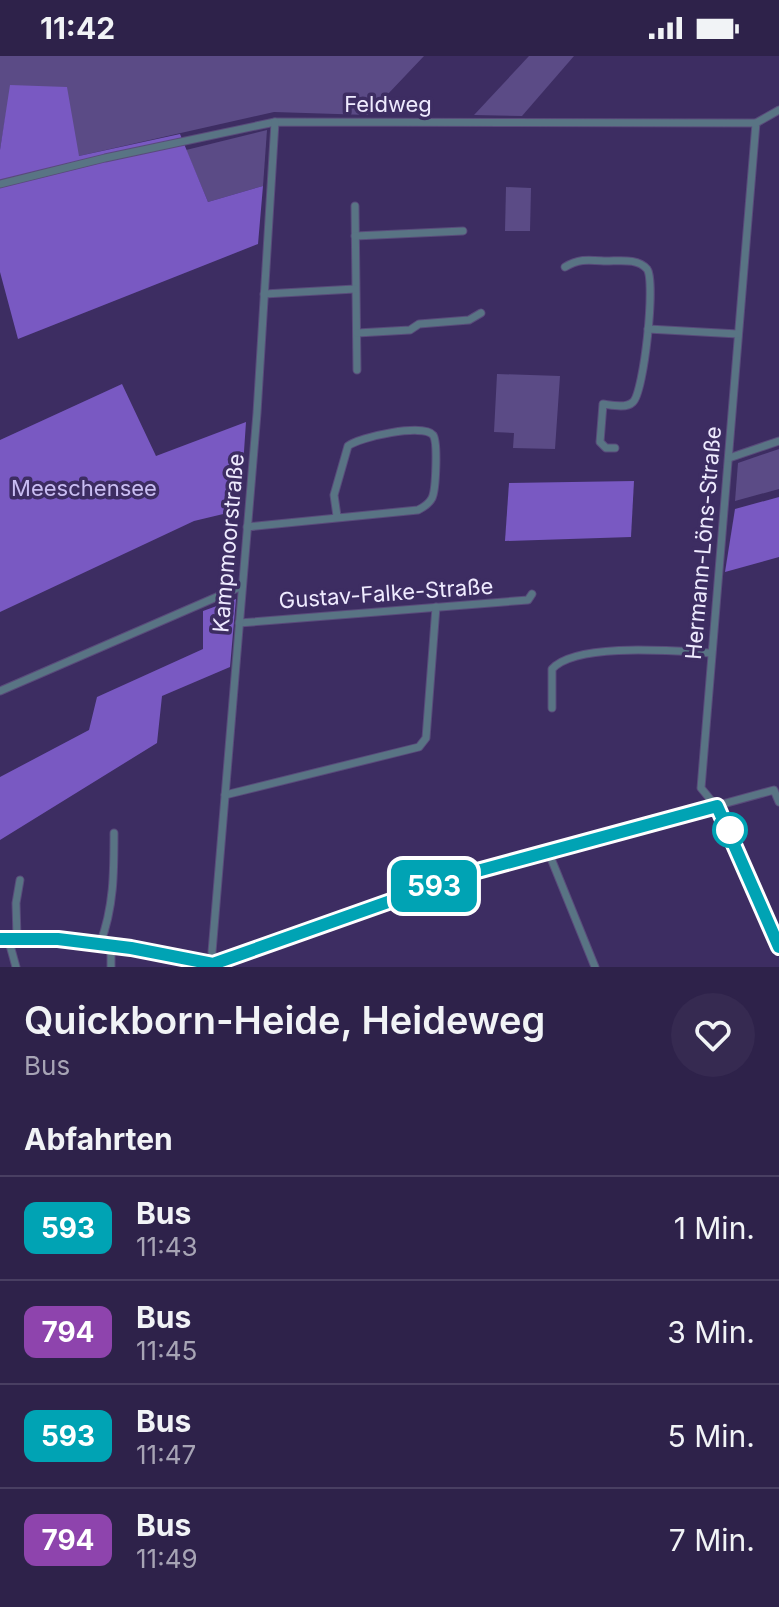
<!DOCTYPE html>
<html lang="de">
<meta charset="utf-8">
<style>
:root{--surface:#2e224a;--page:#362a51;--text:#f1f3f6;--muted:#a7a4b5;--line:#493f62}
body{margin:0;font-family:Inter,sans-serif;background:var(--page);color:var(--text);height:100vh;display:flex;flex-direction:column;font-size:30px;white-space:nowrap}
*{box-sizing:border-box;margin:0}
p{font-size:26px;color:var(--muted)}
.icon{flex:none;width:44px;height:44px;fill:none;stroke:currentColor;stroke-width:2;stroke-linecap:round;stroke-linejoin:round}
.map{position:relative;height:911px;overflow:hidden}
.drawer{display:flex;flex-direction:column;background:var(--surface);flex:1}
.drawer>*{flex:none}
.badge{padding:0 16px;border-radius:12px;font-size:28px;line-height:52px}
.map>.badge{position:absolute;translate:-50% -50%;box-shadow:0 0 0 4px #fff}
h2{padding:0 24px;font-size:30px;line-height:72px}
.round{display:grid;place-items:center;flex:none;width:84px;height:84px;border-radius:42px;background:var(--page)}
.overview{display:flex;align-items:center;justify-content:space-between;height:136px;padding:0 24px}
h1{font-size:38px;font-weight:600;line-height:60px}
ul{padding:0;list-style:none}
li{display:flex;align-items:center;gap:24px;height:104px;padding:0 24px;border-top:2px solid var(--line)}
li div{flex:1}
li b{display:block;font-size:30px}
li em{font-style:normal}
li .badge{min-width:88px;font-weight:700;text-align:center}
.status{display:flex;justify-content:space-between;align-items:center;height:56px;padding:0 40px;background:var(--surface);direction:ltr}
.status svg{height:22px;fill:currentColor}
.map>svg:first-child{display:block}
</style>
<div class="status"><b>11:42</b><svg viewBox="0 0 49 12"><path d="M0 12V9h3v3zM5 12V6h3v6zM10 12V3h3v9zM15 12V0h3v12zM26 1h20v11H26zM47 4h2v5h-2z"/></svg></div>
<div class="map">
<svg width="779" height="911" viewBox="0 0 779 911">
<rect width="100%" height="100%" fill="#3d2d62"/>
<g fill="#5b4b86">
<polygon points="0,0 424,0 368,59 274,56 79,100 11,29 0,94"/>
<polygon points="529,0 574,0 522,60 474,59"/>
<polygon points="267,74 263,130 208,146 186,94"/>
<polygon points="506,131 531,132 530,175 505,175"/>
<polygon points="497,318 560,320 555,393 513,392 514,377 494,376"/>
<polygon points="779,393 779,433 735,445 738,407"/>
</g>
<g fill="#7959c2">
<polygon points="10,29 67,31 79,100 180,78 208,146 263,130 258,188 18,283 0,216 0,94"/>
<polygon points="122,328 156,400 246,366 240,454 194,465 0,556 0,384"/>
<polygon points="634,425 631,481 505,485 509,427"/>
<polygon points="779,441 779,501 725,516 735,453"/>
<polygon points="236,543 230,611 162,640 157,687 0,784 0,721 89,674 97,641 203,593 203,555"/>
</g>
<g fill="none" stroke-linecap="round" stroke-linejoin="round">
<defs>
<g id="minor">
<polyline points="756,67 701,732 724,760 779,891"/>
<polyline points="0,128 105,102 275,66 756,67 779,54"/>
<polyline points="355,150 357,314"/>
<polyline points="355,180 463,175"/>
<path d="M565,211C579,202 590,204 606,205C620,205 638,202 647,213C656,225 644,336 633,346C626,353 611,349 603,348L600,386L606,392H615"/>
<polyline points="264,238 355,233"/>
<polyline points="648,273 738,278"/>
<polyline points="357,277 410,274 419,268 469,264 481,257"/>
<polyline points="729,402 779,385"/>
<path d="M247,471L418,454C424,451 429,448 432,442C436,434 438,385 433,379C424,367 359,381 348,390L334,439L337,460"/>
<polyline points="239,567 528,544 532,538"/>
<polyline points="0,635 242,530"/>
<path d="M552,652V613C576,586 675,595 711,597"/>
<polyline points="225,739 419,691 426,682 436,551"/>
<polyline points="548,795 595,911"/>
<polyline points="17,881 16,847 20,824"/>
<polyline points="8,882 16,911"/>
<path d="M0,883C50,879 102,886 151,896C172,900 191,906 213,908L470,817L774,734L779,746"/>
<path d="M100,888C114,851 114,816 114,777"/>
<polyline points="111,911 111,889"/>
<polyline points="214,911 212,896 257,357 275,66"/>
</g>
</defs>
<use href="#minor" stroke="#594b7b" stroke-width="9"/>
<use href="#minor" stroke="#597484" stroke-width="7"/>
</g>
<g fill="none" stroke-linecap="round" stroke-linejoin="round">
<defs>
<polyline id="line" points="0,883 58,883 131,892 213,908 470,817 717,750 779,891"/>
</defs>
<use href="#line" stroke="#fff" stroke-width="18"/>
<use href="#line" stroke="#00a3b4" stroke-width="12"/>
</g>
<circle fill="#fff" stroke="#00a3b4" stroke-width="4" cx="730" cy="774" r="16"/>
<g text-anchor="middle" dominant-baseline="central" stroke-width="7" stroke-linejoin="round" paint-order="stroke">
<g font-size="22" fill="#eeeafe" stroke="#3d2d62">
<text x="388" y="48">Feldweg</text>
<text transform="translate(228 487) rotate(-85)">Kampmoorstraße</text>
<text transform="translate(703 487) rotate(-85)">Hermann-Löns-Straße</text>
<text transform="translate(386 537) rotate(-4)">Gustav-Falke-Straße</text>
</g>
<g font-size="22" fill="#c9bdf2" stroke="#3d2d62">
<text x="84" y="432">Meeschensee</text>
</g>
</g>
</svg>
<b class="badge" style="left:434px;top:830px;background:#00a3b4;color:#fff">593</b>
</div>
<section class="drawer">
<div class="overview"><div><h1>Quickborn-Heide, Heideweg</h1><p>Bus</p></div><a class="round"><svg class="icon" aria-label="heart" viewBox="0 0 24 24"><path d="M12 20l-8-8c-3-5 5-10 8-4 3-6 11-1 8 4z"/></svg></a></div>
<h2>Abfahrten</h2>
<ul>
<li><span class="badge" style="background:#00a3b4;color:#fff">593</span><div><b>Bus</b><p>11:43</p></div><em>1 Min.</em></li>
<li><span class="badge" style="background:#8e44ad;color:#fff">794</span><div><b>Bus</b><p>11:45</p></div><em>3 Min.</em></li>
<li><span class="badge" style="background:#00a3b4;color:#fff">593</span><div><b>Bus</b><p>11:47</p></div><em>5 Min.</em></li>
<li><span class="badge" style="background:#8e44ad;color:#fff">794</span><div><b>Bus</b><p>11:49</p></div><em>7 Min.</em></li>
</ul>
</section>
